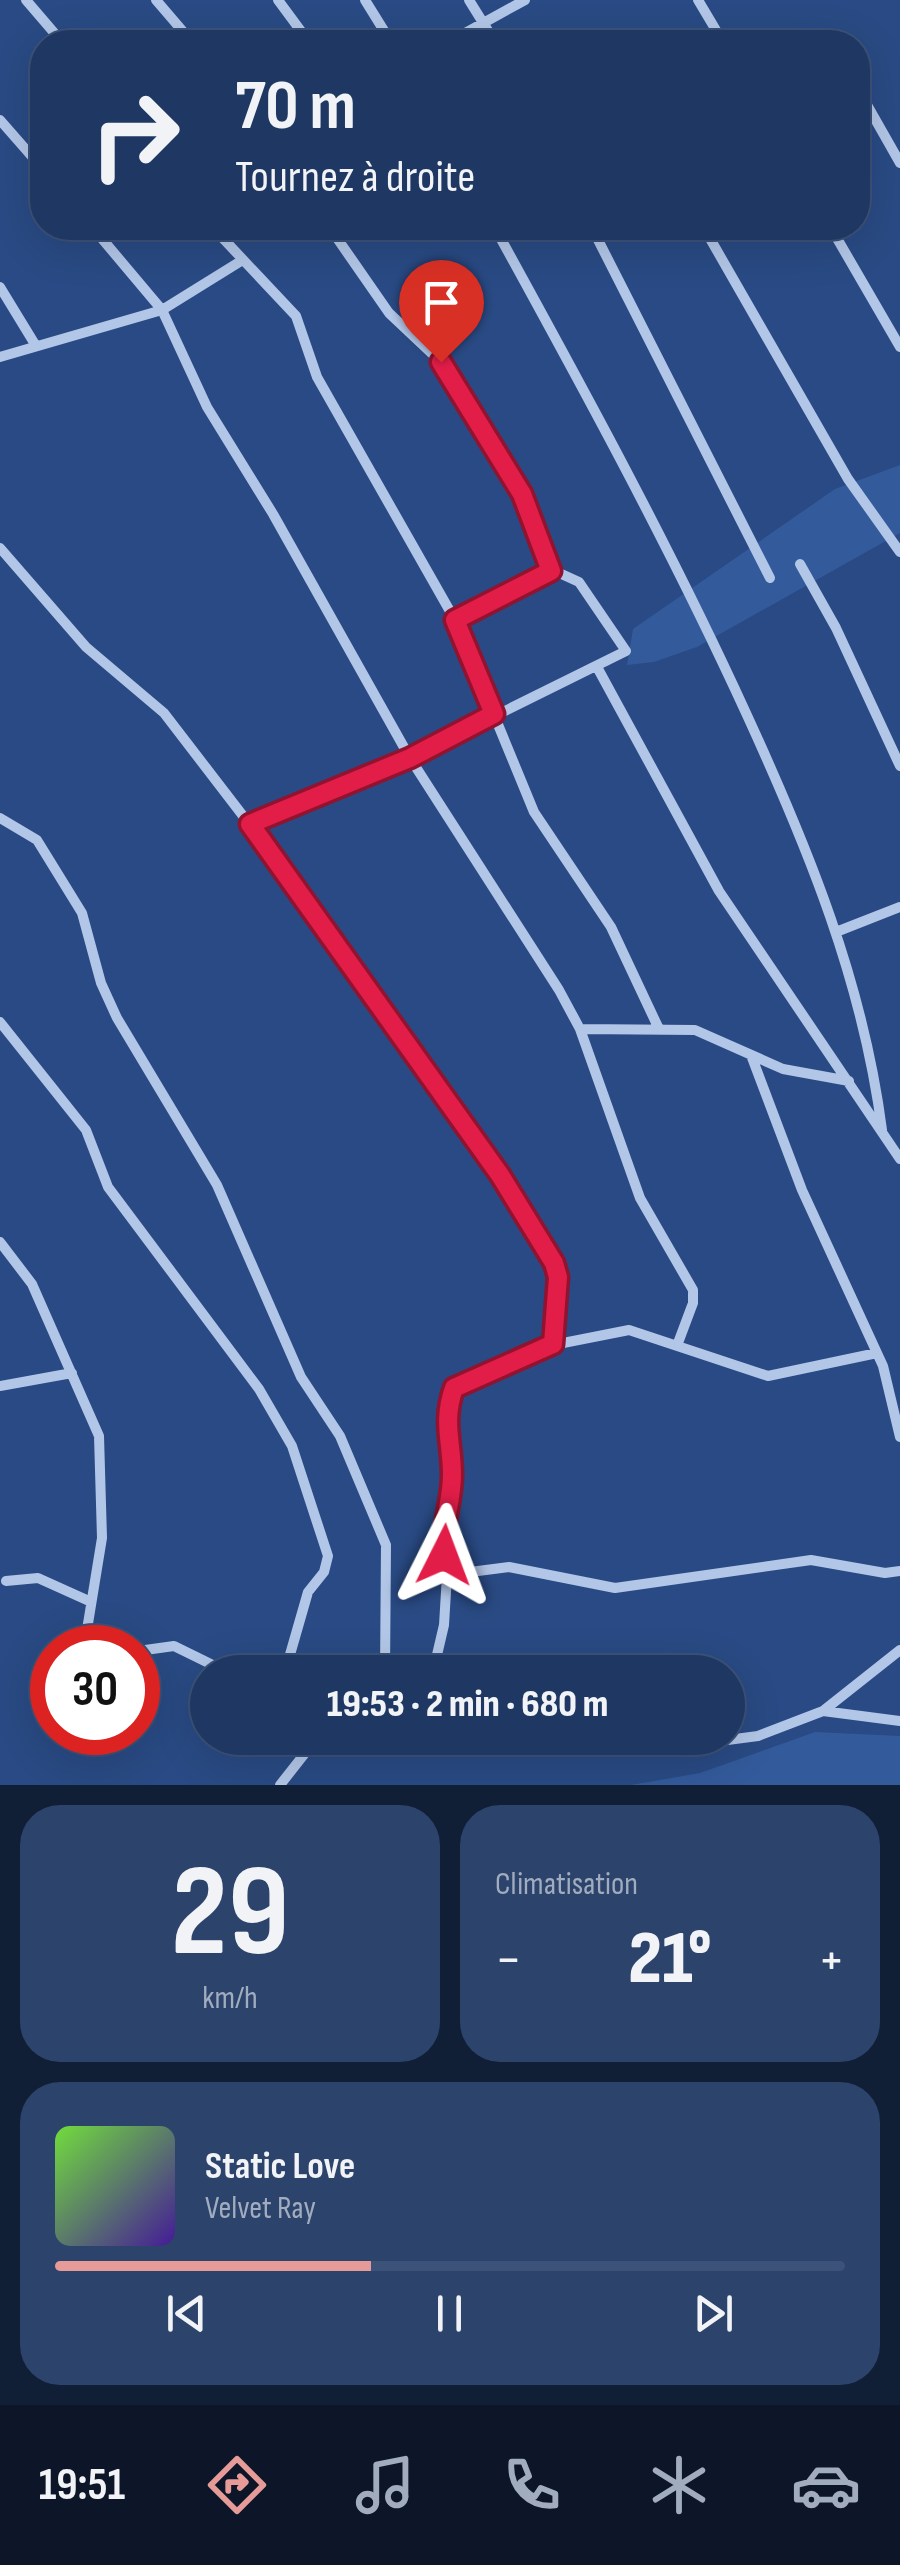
<!DOCTYPE html>
<html lang="fr">
<head>
<meta charset="utf-8">
<style>
	:root { --surface:#1f3863; --page:#2c436c; --text:#f1f3f6; --muted:#a1acbe; --line:#3c5278; --accent:#e69b98 }
	body { margin:0; font-family:"Sofia Sans Condensed",sans-serif; background:var(--page); color:var(--text); height:100vh; display:flex; flex-direction:column; font-size:38px; white-space:nowrap }
	* { box-sizing:border-box; margin:0 }
	p { font-size:32px; color:var(--muted) }
	.icon { flex:none; width:55px; height:55px; fill:none; stroke:currentColor; stroke-width:2; stroke-linecap:round; stroke-linejoin:round }
	.map { position:relative; height:1785px; overflow:hidden }
	.side { display:flex; flex-direction:column; gap:20px; padding:20px; background:#111f36; flex:1 }
	.side>* { flex:none }
	.guide { position:absolute; left:30px; top:30px; width:840px; height:210px; border-radius:40px; box-shadow:0 10px 40px #0002,0 0 0 2px var(--line); background:#1f3863; color:var(--text); overflow:hidden }
	.speed { position:absolute; left:30px; top:1625px; display:flex; gap:20px; font-size:50px; font-weight:700; text-align:center }
	.speed>* { display:grid; place-content:center; width:130px; height:130px; border-radius:50%; background:var(--surface); box-shadow:0 10px 40px #0002,0 0 0 2px var(--line); line-height:1 }
	.speed .limit { border:15px solid #d22; background:#fff; color:#111 }
	.pin { position:absolute; display:grid; place-items:center; width:85px; height:85px; color:#fff; margin:-102px -42px; border-radius:50% 50% 50% 0; rotate:-45deg; box-shadow:0 0 10px #0007 }
	.pin .icon { rotate:45deg }
	.me { position:absolute; width:110px; margin:-55px; rotate:3deg; stroke-linejoin:round; filter:drop-shadow(0 0 8px #0008) }
	.turn { display:flex; align-items:center; gap:35px; height:210px; padding:0 40px; font-size:45px }
	.turn .icon { width:130px; height:130px; stroke-width:2.5 }
	.turn b { display:block; font-size:70px; line-height:85px }
	.big { font-size:75px; font-weight:800; line-height:1.1 }
	.side .tile { flex:1; display:flex; flex-direction:column; justify-content:center; gap:15px; min-width:0; padding:0 35px; border-radius:40px; background:var(--page) }
	.side .dial { align-items:center; gap:0 }
	.dial b { font-size:130px; line-height:1 }
	.song { display:flex; align-items:center; gap:30px }
	.cover { width:120px; height:120px; border-radius:15px; background:linear-gradient(135deg,hsl(100 70% 55%),hsl(260 70% 35%)) }
	.played { height:10px; border-radius:5px; background:linear-gradient(90deg,var(--accent) 40%,var(--line) 40%) }
	.keys { display:flex; justify-content:space-around; direction:ltr }
	.heat { display:flex; justify-content:space-between; align-items:center; font-size:55px; direction:ltr }
	.side .tiles { flex:1; display:grid; gap:20px; grid-template-columns:1fr 1fr }
	.tile:last-child { grid-column:span 2 }
	.trip { position:absolute; left:190px; top:1655px; width:555px; height:100px; border-radius:50px; background:var(--surface); box-shadow:0 10px 40px #0002,0 0 0 2px var(--line); font-weight:800; line-height:100px; text-align:center }
	.tabs { display:flex; height:160px; justify-content:space-around; align-items:center; background:#0c1628; color:var(--muted) }
	.tabs .icon { width:70px; height:70px }
	.tabs .active { color:var(--accent) }
	.tabs b { font-size:45px; color:var(--text) }
	.map>svg:first-child { display:block }
	.green { fill:#335a9b }
	.lines { fill:none; stroke-linecap:round; stroke-linejoin:round }
	.minor { stroke:#b2c6e7; stroke-width:10 }
	.route-casing { stroke:#92132f; stroke-width:25 }
	.route { stroke:#e11d48; stroke-width:18 }
</style>
</head>
<body>
<div class="map">
<svg width="900" height="1785" viewBox="0 0 900 1785">
	<rect width="100%" height="100%" fill="#294a84"/>
	<path class="green" d="M900 465V533L697 647 654 662 627 665 633 629 835 489Z
		M815 1732 900 1736V1785H631L700 1773Z"/>
	<g class="lines">
		<path class="minor" d="M26 0 62 42
			M156 0 192 42
			M278 0 309 42
			M365 0 391 42
			M469 0 495 42
			M698 0 723 42
			M449 42 525 0
			M858 89 900 163
			M0 120 42 168
			M93 228 162 310 207 407 273 514 410 758 559 990 580 1029 640 1198 693 1290V1303L678 1343
			M220 228 217 232 296 316 317 377 455 620 534 812 611 927 659 1029
			M495 228C583 388 670 547 746 713 808 848 863 982 882 1130
			M592 228 770 578
			M704 228 848 479 900 552
			M831 228 900 347
			M0 287 36 346
			M0 357 162 310 241 261
			M0 548 86 647 164 713 290 877 500 1175 557 1271 553 1345
			M800 564 836 628 900 766
			M455 620 551 571
			M597 667 719 891 900 1159
			M0 818 37 840 82 913 101 983 117 1018 217 1185 301 1377 340 1436 386 1545 385 1672
			M250 824 410 758 626 651 579 582 546 567 522 494 441 362 389 313 330 228
			M836 932 900 907
			M0 1022 86 1130 108 1187 259 1389 292 1446 328 1556 324 1572 308 1592 285 1672
			M580 1029 695 1030 783 1069 849 1081
			M751 1055 802 1190 883 1366 900 1437
			M0 1242 32 1284 99 1436 102 1538 84 1648
			M0 1386 72 1373
			M447 1575 509 1567 615 1588 811 1560 885 1573 900 1571
			M6 1581 38 1578 89 1601
			M138 1651 174 1646 227 1672
			M433 1672 444 1625 447 1575 442 1529 452 1470 446 1429 452 1393 460 1382 553 1345 629 1330 768 1376 877 1353
			M823 1711 900 1650
			M475 1738 498 1745 644 1751 758 1736 823 1711 900 1721
			M280 1785 317 1738"/>
	</g>
	<g class="lines">
		<defs>
			<path id="route" d="M441 362 522 494 551 571 455 620 494 714 410 758 250 824 500 1175 554 1263 558 1277 553 1344 454 1388C442 1422 452 1442 452 1475 452 1503 441 1526 444 1555"/>
		</defs>
		<use href="#route" class="route-casing"/>
		<use href="#route" class="route"/>
	</g>
</svg>
<div class="speed"><div class="limit">30</div></div>
<div class="pin" style="left:441px;top:362px;background:#d93025"><svg class="icon" aria-label="arrive" viewBox="0 0 24 24"><path d="M6 21V4h12l-3 4 3 4H6"/></svg></div>
<svg class="me" style="left:444px;top:1555px" viewBox="-20 -20 40 40"><path d="M0-17L14 15 0 8-14 15z" fill="#e11d48" stroke="#fff" stroke-width="4"/></svg>
<div class="trip">19:53 · 2 min · 680 m</div>
<div class="guide">
<div class="turn"><svg class="icon" aria-label="right" viewBox="0 0 24 24"><path d="M7 20v-9h11M14 6l5 5-5 5"/></svg><div><b>70 m</b>Tournez à droite</div></div>
</div>
</div>
<section class="side">
<div class="tiles">
<div class="tile dial"><b>29</b><p>km/h</p></div>
<div class="tile"><p>Climatisation</p>
<div class="heat"><a>−</a><b class="big">21°</b><a>+</a></div>
</div>
<div class="tile">
<div class="song"><i class="cover"></i><div><b>Static Love</b><p>Velvet Ray</p></div></div>
<div class="played"></div>
<div class="keys"><svg class="icon" aria-label="previous" viewBox="0 0 24 24"><path d="M18 5L8 12l10 7zM5 5v14"/></svg><svg class="icon" aria-label="pause" viewBox="0 0 24 24"><path d="M8 5v14M16 5v14"/></svg><svg class="icon" aria-label="next" viewBox="0 0 24 24"><path d="M6 5l10 7-10 7zM19 5v14"/></svg></div>
</div>
</div>
</section>
<nav class="tabs">
<b>19:51</b>
<svg class="icon active" aria-label="directions" viewBox="0 0 24 24"><path d="M12 3l9 9-9 9-9-9zM9 14v-3h6M13 9l2 2-2 2"/></svg>
<svg class="icon" aria-label="music" viewBox="0 0 24 24"><path d="M9 18V5l10-2v13"/><circle cx="6" cy="18" r="3"/><circle cx="16" cy="16" r="3"/></svg>
<svg class="icon" aria-label="phone" viewBox="0 0 24 24"><path d="M5 4h4l2 5-3 2q2 4 5 5l2-3 5 2v4C11 20 4 13 5 4z"/></svg>
<svg class="icon" aria-label="climate" viewBox="0 0 24 24"><path d="M12 3v18M4 7l16 10M4 17L20 7"/></svg>
<svg class="icon" aria-label="car" viewBox="0 0 24 24"><path d="M5 17H2v-5l4-1 3-4h7l3 4 3 1v5h-3M9 17h6M6 11h13"/><circle cx="7" cy="17" r="2"/><circle cx="17" cy="17" r="2"/></svg>
</nav>
</body>
</html>
